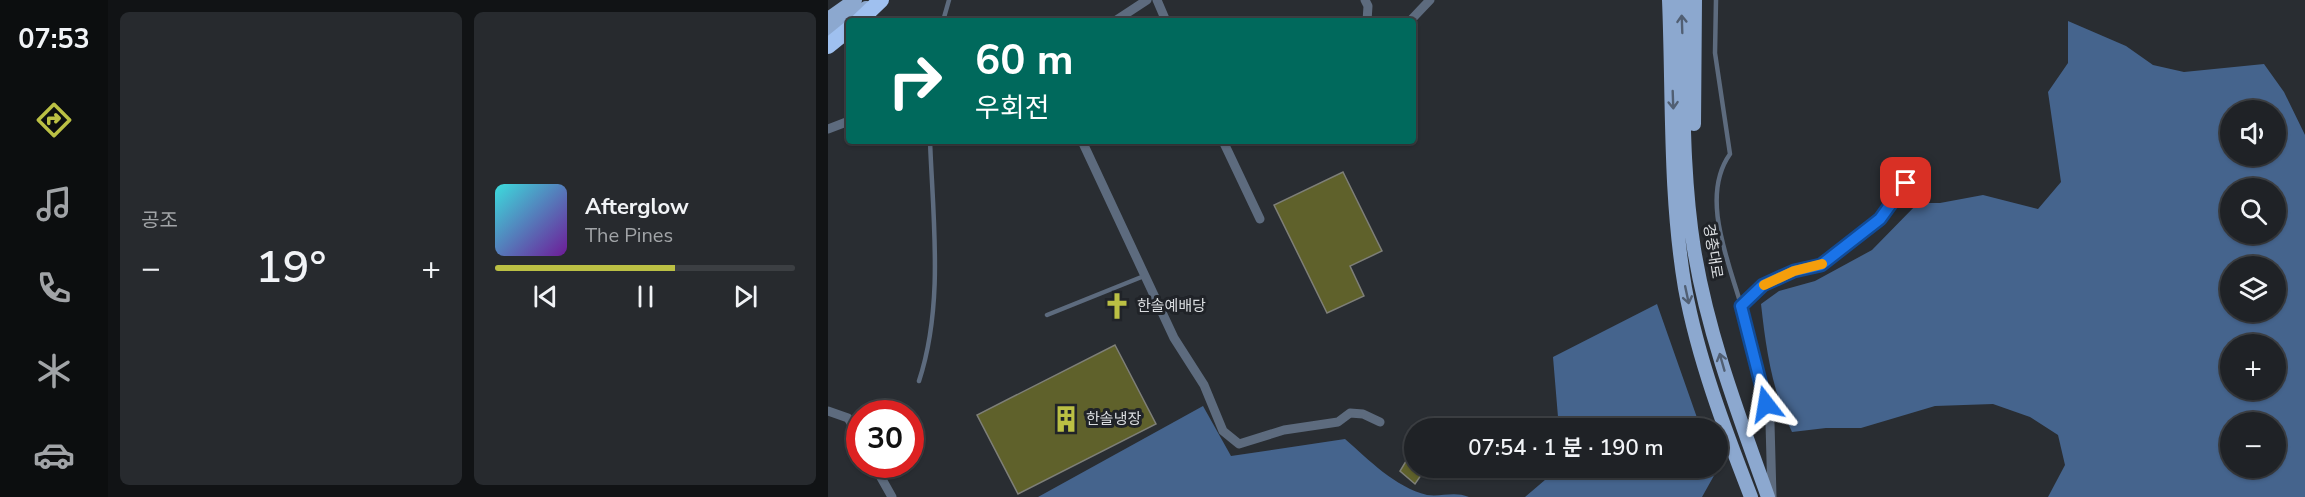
<!DOCTYPE html>
<html lang="ko">
<head>
<meta charset="utf-8">
<style>
	:root { --surface:#1f2226; --page:#272a2e; --text:#f1f3f6; --muted:#a1a4a7; --line:#3c3f43; --accent:#bbc044 }
	body { margin:0; font-family:"Nunito Sans","Noto Sans KR",sans-serif; background:var(--page); color:var(--text); height:100vh; display:flex; flex-direction:column; font-size:22px; white-space:nowrap }
	* { box-sizing:border-box; margin:0 }
	p { font-size:20px; color:var(--muted) }
	.icon { flex:none; width:33px; height:33px; fill:none; stroke:currentColor; stroke-width:2; stroke-linecap:round; stroke-linejoin:round }
	.map { position:relative; flex:1; overflow:hidden }
	.panel { display:flex; flex-direction:column; gap:12px; padding:12px; background:#111315; width:720px }
	.panel>* { flex:none }
	.guide { position:absolute; left:18px; top:18px; width:570px; height:126px; border-radius:6px; box-shadow:0 2px 4px #0004,0 0 0 2px var(--line); background:#00695c; color:#fff; overflow:hidden }
	.controls { position:absolute; left:1392px; top:100px; display:grid; gap:12px }
	.controls a { display:grid; place-items:center; width:66px; height:66px; border-radius:50%; background:var(--surface); box-shadow:0 2px 4px #0004,0 0 0 2px var(--line); font-size:30px }
	.speed { position:absolute; left:18px; top:400px; display:flex; gap:12px; font-size:30px; font-weight:700; text-align:center }
	.speed>* { display:grid; place-content:center; width:78px; height:78px; border-radius:50%; background:var(--surface); box-shadow:0 2px 4px #0004,0 0 0 2px var(--line); line-height:1 }
	.speed .limit { border:9px solid #d22; background:#fff; color:#111 }
	.pin { position:absolute; display:grid; place-items:center; width:51px; height:51px; color:#fff; margin:-26px; border-radius:12px; box-shadow:0 3px 9px #0006 }
	.me { position:absolute; width:66px; margin:-33px; rotate:346deg; stroke-linejoin:round; filter:drop-shadow(0 0 4px #0008) }
	.turn { display:flex; align-items:center; gap:21px; height:126px; padding:0 30px; font-size:27px }
	.turn .icon { width:78px; height:78px; stroke-width:2.5 }
	.turn b { display:block; font-size:42px; line-height:51px }
	.big { font-size:45px; font-weight:600; line-height:1.1 }
	.panel .card { flex:1; display:flex; flex-direction:column; justify-content:center; gap:9px; min-width:0; padding:0 21px; border-radius:9px; background:var(--page) }
	.song { display:flex; align-items:center; gap:18px }
	.cover { width:72px; height:72px; border-radius:9px; background:linear-gradient(135deg,hsl(180 70% 55%),hsl(280 70% 35%)) }
	.played { height:6px; border-radius:3px; background:linear-gradient(90deg,var(--accent) 60%,var(--line) 60%) }
	.keys { display:flex; justify-content:space-around; direction:ltr }
	.heat { display:flex; justify-content:space-between; align-items:center; font-size:33px; direction:ltr }
	.panel .tiles { flex:1; display:grid; gap:12px; grid-template-columns:repeat(2,1fr) }
	.trip { position:absolute; left:576px; top:418px; width:324px; height:60px; border-radius:30px; background:var(--surface); box-shadow:0 2px 4px #0004,0 0 0 2px var(--line); font-weight:600; line-height:60px; text-align:center }
	main { display:flex; flex:1; min-height:0 }
	.menu { display:flex; flex-direction:column; width:108px; justify-content:space-around; align-items:center; background:#0c0e0f; color:var(--muted) }
	.menu .icon { width:42px; height:42px }
	.menu .on { color:var(--accent) }
	.menu b { font-size:27px; color:var(--text) }
	.map>svg:first-child { display:block }
	.forest { fill:#45648d; fill-rule:evenodd }
	.building { fill:#5f612b; stroke:#7e7f78; stroke-width:1.5 }
	.lines { fill:none; stroke-linecap:round; stroke-linejoin:round }
	.lane { stroke:#5d6b7e; stroke-width:4.5 }
	.street { stroke:#5d6b7e; stroke-width:9 }
	.primary { stroke:#8ca8cf; stroke-width:14 }
	.highway { stroke:#9fc0ef; stroke-width:16 }
	.oneway { stroke:#515f73 }
	.route-casing { stroke:#114b97; stroke-width:15 }
	.route { stroke:#1a73e8; stroke-width:10 }
	.slow { stroke:#f59e0b; stroke-width:10 }
	.labels { text-anchor:middle; stroke-width:6; stroke-linejoin:round; paint-order:stroke }
	.street-label { font-size:15px; fill:#dadde0; stroke:#202328 }
	.poi-label { font-size:15px; fill:#dadde0; stroke:#202328; text-anchor:start }
</style>
</head>
<body>
<main>
<nav class="menu">
<b>07:53</b>
<svg class="icon on" aria-label="directions" viewBox="0 0 24 24"><path d="M12 3l9 9-9 9-9-9zM9 14v-3h6M13 9l2 2-2 2"/></svg>
<svg class="icon" aria-label="music" viewBox="0 0 24 24"><path d="M9 18V5l10-2v13"/><circle cx="6" cy="18" r="3"/><circle cx="16" cy="16" r="3"/></svg>
<svg class="icon" aria-label="phone" viewBox="0 0 24 24"><path d="M5 4h4l2 5-3 2q2 4 5 5l2-3 5 2v4C11 20 4 13 5 4z"/></svg>
<svg class="icon" aria-label="climate" viewBox="0 0 24 24"><path d="M12 3v18M4 7l16 10M4 17L20 7"/></svg>
<svg class="icon" aria-label="car" viewBox="0 0 24 24"><path d="M5 17H2v-5l4-1 3-4h7l3 4 3 1v5h-3M9 17h6M6 11h13"/><circle cx="7" cy="17" r="2"/><circle cx="17" cy="17" r="2"/></svg>
</nav>
<section class="panel">
<div class="tiles">
<div class="card"><p>공조</p>
<div class="heat"><a>−</a><b class="big">19°</b><a>+</a></div>
</div>
<div class="card">
<div class="song"><i class="cover"></i><div><b>Afterglow</b><p>The Pines</p></div></div>
<div class="played"></div>
<div class="keys"><svg class="icon" aria-label="previous" viewBox="0 0 24 24"><path d="M18 5L8 12l10 7zM5 5v14"/></svg><svg class="icon" aria-label="pause" viewBox="0 0 24 24"><path d="M8 5v14M16 5v14"/></svg><svg class="icon" aria-label="next" viewBox="0 0 24 24"><path d="M6 5l10 7-10 7zM19 5v14"/></svg></div>
</div>
</div>
</section>
<div class="map">
<svg width="1477" height="497" viewBox="0 0 1477 497">
	<rect width="100%" height="100%" fill="#292d32"/>
	<path class="forest" d="M1240 21 1298 46 1325 65 1356 72 1436 64 1456 92 1477 135V497H1220L1237 465 1230 435 1202 417 1165 404 1107 406 1033 428H998L964 432C944 391 938 349 933 304L951 291 987 281 1044 250 1090 203H1112L1155 195 1210 209 1233 182 1220 92 1240 63ZM1402 111H1448V156H1402ZM1402 189H1448V234H1402ZM1402 267H1448V312H1402ZM1402 345H1448V390H1402ZM1402 423H1448V468H1402Z
		M829 304 873 429H731L725 357Z
		M375 406 403 456 517 439C541 460 567 487 599 495 614 497 626 491 641 497H210Z
		M731 468H887L888 472 874 497H697Z"/>
	<path class="building" d="M515 172 554 251 522 266 536 296 499 313 446 205Z
		M287 345 328 424 190 494 149 415Z
		M586 448V468H598L587 484 572 471Z"/>
	<g class="lines">
		<path class="lane" d="M888 0 887 53 902 154C872 196 900 260 913 305
			M115 21 121 0
			M219 315 316 276
			M91 381C116 305 105 220 102 141"/>
		<path class="street" d="M329 0 338 21
			M537 0 540 6 539 21
			M287 21 319 0
			M582 21 602 0
			M0 129 21 121
			M254 141 346 338 376 385 395 431 411 444 456 430 510 422 522 413 535 414 552 422
			M395 141 432 219
			M0 411 20 418 32 438
			M46 465 64 497
			M944 497 942 423 913 306 935 285 966 271 993 265 1052 219 1078 183"/>
		<path class="primary" d="M841 0C845 95 841 194 857 288 870 359 897 430 923 497
			M853 0C856 82 853 168 866 249 880 335 911 416 940 497
			M0 19 27 0
			M0 34 38 8
			M866 124 867 0"/>
		<path class="highway" d="M31 21 53 0
			M0 46 21 29"/>
	</g>
	<defs><path id="oneway-shaft" d="M-6 0H5M1.5-3L5.5 0L1.5 3" fill="none" stroke-width="1.6" stroke-linecap="round" stroke-linejoin="round" transform="scale(1.5)"/></defs>
	<g class="oneway">
		<use href="#oneway-shaft" transform="translate(854 24) rotate(-92)"/>
		<use href="#oneway-shaft" transform="translate(845 100) rotate(88)"/>
		<use href="#oneway-shaft" transform="translate(859 295) rotate(78)"/>
		<use href="#oneway-shaft" transform="translate(894 362) rotate(-106)"/>
	</g>
	<g class="lines">
		<defs>
			<path id="route" d="M938 404 913 306 935 285 966 271 993 265 1052 219 1078 183"/>
		</defs>
		<use href="#route" class="route-casing"/>
		<use href="#route" class="route"/>
		<path class="slow" d="M936 285 966 271 994 264"/>
	</g>
	<defs>
		<symbol id="church-bare" viewBox="-9 -9 18 18"><path d="M-1.2-6h2.4v3.5h3.3v2.4h-3.3V6h-2.4V-.1h-3.3v-2.4h3.3Z" fill="#bbc044" stroke="#202328" stroke-width="2.5" paint-order="stroke"/></symbol>
		<symbol id="building-bare" viewBox="-9 -9 18 18"><path d="M-4-6H4V6H1V3H-1V6H-4ZM-2.5-4.3h1.7v1.8h-1.7ZM.8-4.3h1.7v1.8H.8ZM-2.5-1h1.7V.8h-1.7ZM.8-1h1.7V.8H.8Z" fill="#bbc044" stroke="#202328" stroke-width="2.5" paint-order="stroke"/></symbol>
	</defs>
	<g fill-rule="evenodd">
		<use href="#church-bare" x="270" y="287" width="38" height="38"/>
		<use href="#building-bare" x="219" y="400" width="38" height="38"/>
	</g>
	<g class="labels">
		<g class="street-label">
			<text transform="translate(885 251) rotate(81)" y="5">경충대로</text>
		</g>
		<g class="poi-label">
			<text x="309" y="311">한솔예배당</text>
			<text x="258" y="424">한솔냉장</text>
		</g>
	</g>
</svg>
<div class="controls">
<a><svg class="icon" aria-label="sound" viewBox="0 0 24 24"><path d="M4 9h4l5-4v14l-5-4H4zM17 9q2 3 0 6"/></svg></a>
<a><svg class="icon" aria-label="search" viewBox="0 0 24 24"><circle cx="10" cy="10" r="6"/><path d="M15 15l6 6"/></svg></a>
<a><svg class="icon" aria-label="layers" viewBox="0 0 24 24"><path d="M12 4l9 5-9 5-9-5zM3 14l9 5 9-5"/></svg></a>
<a>+</a>
<a>−</a>
</div>
<div class="speed"><div class="limit">30</div></div>
<div class="pin" style="left:1078px;top:183px;background:#d93025"><svg class="icon" aria-label="arrive" viewBox="0 0 24 24"><path d="M6 21V4h12l-3 4 3 4H6"/></svg></div>
<svg class="me" style="left:938px;top:404px" viewBox="-20 -20 40 40"><path d="M0-17L14 15 0 8-14 15z" fill="#1a73e8" stroke="#fff" stroke-width="4"/></svg>
<div class="trip">07:54 · 1 분 · 190 m</div>
<div class="guide">
<div class="turn"><svg class="icon" aria-label="right" viewBox="0 0 24 24"><path d="M7 20v-9h11M14 6l5 5-5 5"/></svg><div><b>60 m</b>우회전</div></div>
</div>
</div>
</main>
</body>
</html>
